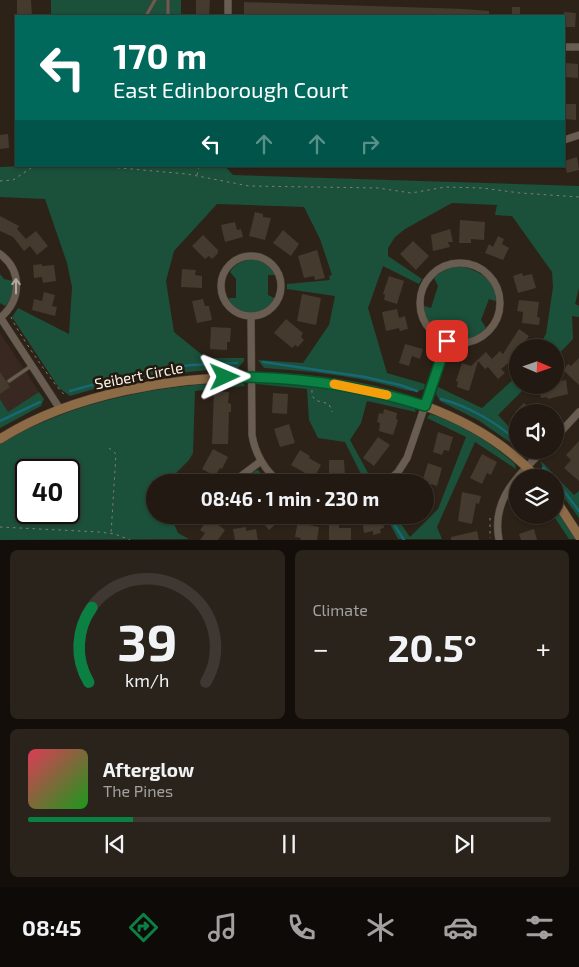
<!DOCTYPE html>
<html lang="en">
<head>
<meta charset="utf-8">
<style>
	:root { --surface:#221a12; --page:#2a231b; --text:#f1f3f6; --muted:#a2a19f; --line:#3f3832; --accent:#0b8043 }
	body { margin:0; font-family:"Exo 2",sans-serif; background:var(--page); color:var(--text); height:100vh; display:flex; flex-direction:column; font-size:19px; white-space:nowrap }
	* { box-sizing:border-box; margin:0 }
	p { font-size:16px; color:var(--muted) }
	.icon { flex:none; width:28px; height:28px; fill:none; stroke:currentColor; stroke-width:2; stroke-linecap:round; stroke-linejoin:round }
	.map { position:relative; height:540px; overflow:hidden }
	.side { display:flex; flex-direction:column; gap:10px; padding:10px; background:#130e0a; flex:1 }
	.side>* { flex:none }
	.top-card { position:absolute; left:15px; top:15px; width:550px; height:152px; border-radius:0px; box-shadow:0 1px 4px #0004,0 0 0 1px var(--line); background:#00695c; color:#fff; overflow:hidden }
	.needle { width:32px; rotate:92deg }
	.fabs { position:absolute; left:509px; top:339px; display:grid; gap:10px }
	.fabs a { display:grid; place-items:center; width:55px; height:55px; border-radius:50%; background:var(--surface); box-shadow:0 1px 4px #0004,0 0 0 1px var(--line); font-size:25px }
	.speed { position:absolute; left:15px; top:459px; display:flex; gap:10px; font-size:25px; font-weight:700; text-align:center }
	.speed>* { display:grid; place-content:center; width:65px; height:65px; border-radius:50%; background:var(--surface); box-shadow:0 1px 4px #0004,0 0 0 1px var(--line); line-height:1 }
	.speed .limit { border:2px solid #111; border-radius:8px; background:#fff; color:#111 }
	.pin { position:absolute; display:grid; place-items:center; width:42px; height:42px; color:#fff; margin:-21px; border-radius:10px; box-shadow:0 2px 8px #0006 }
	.me { position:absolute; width:55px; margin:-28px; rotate:89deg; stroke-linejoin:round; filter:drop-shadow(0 0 4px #0008) }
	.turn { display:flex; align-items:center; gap:18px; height:105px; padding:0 15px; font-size:22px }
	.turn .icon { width:65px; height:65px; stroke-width:2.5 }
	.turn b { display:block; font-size:35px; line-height:42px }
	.lanes { display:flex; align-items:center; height:48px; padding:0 15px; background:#0003; justify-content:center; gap:25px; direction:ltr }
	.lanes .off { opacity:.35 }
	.big { font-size:38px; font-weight:700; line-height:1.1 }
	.side .widget { flex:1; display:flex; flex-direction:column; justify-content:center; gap:8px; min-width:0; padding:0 18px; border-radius:8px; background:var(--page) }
	.side .dial { align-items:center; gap:0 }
	.dial svg { height:130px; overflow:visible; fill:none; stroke:var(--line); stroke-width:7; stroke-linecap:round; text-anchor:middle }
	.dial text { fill:var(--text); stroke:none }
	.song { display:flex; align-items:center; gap:15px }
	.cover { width:60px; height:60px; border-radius:8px; background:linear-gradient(135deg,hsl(350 70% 55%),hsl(120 70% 35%)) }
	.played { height:5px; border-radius:2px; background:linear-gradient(90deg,var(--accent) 20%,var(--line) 20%) }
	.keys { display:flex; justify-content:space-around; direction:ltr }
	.heat { display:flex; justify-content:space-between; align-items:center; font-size:28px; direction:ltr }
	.side .tiles { flex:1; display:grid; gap:10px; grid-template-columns:1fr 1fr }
	.widget:last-child { grid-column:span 2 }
	.trip { position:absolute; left:146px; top:474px; width:288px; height:50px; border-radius:25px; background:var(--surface); box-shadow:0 1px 4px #0004,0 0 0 1px var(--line); font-weight:700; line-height:50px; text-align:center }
	.tab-bar { display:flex; height:80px; justify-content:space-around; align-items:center; background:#0e0a07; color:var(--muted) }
	.tab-bar .icon { width:35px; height:35px }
	.tab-bar .selected { color:var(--accent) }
	.tab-bar b { font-size:22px; color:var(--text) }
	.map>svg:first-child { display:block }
	.industrial { fill:#392722 }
	.green { fill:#1b503a; fill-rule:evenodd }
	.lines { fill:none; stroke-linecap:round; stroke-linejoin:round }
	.stream { stroke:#186874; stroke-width:2.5 }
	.building { fill:#453a2e }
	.lane-casing { stroke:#473e36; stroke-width:4.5 }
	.street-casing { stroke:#473e36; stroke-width:8 }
	.secondary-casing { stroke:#473e36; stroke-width:10 }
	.path { stroke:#867c74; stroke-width:1; stroke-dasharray:2.5 4; stroke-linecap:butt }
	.lane { stroke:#695d51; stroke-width:3 }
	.street { stroke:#695d51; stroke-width:7 }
	.secondary { stroke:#8c6b46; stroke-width:9 }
	.oneway { stroke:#b0a79e }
	.route-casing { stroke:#07532c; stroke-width:12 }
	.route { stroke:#0b8043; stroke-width:9 }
	.slow { stroke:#f59e0b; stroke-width:9 }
	.labels { text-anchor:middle; stroke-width:5; stroke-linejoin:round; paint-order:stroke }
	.street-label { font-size:15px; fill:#f8f1ea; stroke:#23190e }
</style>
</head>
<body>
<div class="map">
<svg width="579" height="540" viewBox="0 0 579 540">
	<rect width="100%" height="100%" fill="#2d2218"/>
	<path class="industrial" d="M0 333 39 392 8 413 0 399Z"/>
	<path class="green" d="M51 0H181V16H51Z
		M24 166H225L233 175 579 186V288L575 304 579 306V317L572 316 573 339 555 358V348L538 347 546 334 553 287 552 272 512 216 495 215 497 205 452 203 405 229 395 237 388 248V256L422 279 419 284 383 266 368 308 387 373 425 384 424 389C413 394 403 389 391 386 349 375 307 371 264 368L258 360 303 363 329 325 335 296 287 289V284L330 280 329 276 332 275 320 239 304 207 217 204 174 251 166 281 174 332 206 358H244V361L238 368C180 371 125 379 70 396L59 388 12 317 18 308 69 334 72 287 67 263 45 199 0 197V167Z
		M254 259C264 261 273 265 276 275H268V295L276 299C265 317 241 318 229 301V298H236V279L230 272C235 263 244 260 254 259Z
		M456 266C476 268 497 279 496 301L489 299 481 320 486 328C482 331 478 335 473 337 452 346 423 330 424 306L431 308 438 286 434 278 435 276 447 269Z
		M0 274 4 279 13 281C14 290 12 301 5 306L0 303Z
		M517 376 518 385H528L498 415 517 435V447L478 420 440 401 436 394 438 387 482 408Z
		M243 382 245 386 195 391 193 453 189 460 167 482H155V515H170L178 533 189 539 0 540V444C74 400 158 385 243 382ZM26 470H69V512H26Z
		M258 382C312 384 363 393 414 408L416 412 367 401 361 423 350 440 373 482H365L345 442 318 438 309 420 307 389 256 384Z
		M39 392 44 399 41 406 0 428V399L8 412Z
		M430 414C456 420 496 446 515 464L516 469 475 442 437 527 442 539H398L385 515H395L410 537 438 509 466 437 427 418Z
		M541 461 574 495 579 491V518L555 485V478L549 477 543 470Z
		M258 470 265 478V482H246L244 478 249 473Z
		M555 507 574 536 576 539H569L553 515H555Z"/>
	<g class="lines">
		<path class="stream" d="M263 362 365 377 400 385 417 391
			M70 391 136 373 191 365 237 363
			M441 399C468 406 498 423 518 442
			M0 421 40 402
			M525 450V451
			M543 468 553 478
			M555 479 579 511
			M388 515 404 540"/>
	</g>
	<path class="building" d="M17 0H31L32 16H17Z
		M196 0H210L209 16H196Z
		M244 2 464 9 489 11V16H244Z
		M512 7H520V16H512Z
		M564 12 576 13 575 27H564Z
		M565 63 578 64V78L564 77Z
		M564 104H576V120L564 119Z
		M8 134 9 148 0 149V135Z
		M577 157 579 170 567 173 564 161Z
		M255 212 263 214V217L271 218 265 240 249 236Z
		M0 216 19 226 17 229 26 239 36 231 48 246 37 255 30 246 24 251 13 237 0 231Z
		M460 220 485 222 484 240 471 239V243H459Z
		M235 222 237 230 241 229 243 237 225 242 221 225Z
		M450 229 453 242H448L450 247 433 251 431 235Z
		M283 230 299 244 291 256 273 243Z
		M203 235 218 250V253L212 259 209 256 205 259 192 246Z
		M498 236 504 239 502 244 509 248 503 260 485 253 489 244 493 247Z
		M413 241 429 256 416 270 400 254Z
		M317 250 325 278 315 280 314 276 304 278 298 256Z
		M42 264V266L54 265 56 281 43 283 42 277 34 278 33 265Z
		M182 269 196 270 195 275 202 276V288L181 287Z
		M522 273 523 276 532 274 536 288 518 293 513 276Z
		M389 276 404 281 397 304 384 300 385 295 383 294Z
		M44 292 55 295 52 306 57 307 55 316 32 310 34 299 42 301Z
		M302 294 321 298 316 325 297 321Z
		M203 299 205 306H209L212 320 197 323 192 301Z
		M519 300 539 302 537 317 540 318 539 325 522 323 523 312 517 311Z
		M397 309 399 318 405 316 408 329 400 331 399 328 386 331 382 312Z
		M286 319 303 333 301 337 304 340 298 347 295 345 292 348 274 333Z
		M211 327 231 328 230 342H227V350L210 349Z
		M519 329 529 336 525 342 527 343 524 348H518V355L501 369 505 373 498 379 488 367 485 369 478 361 469 391 457 387 458 382 456 381 462 363 471 366 486 352 492 359 500 351 503 354Z
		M405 344 423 349 420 359 412 356 409 366 399 363Z
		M579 358V385L563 370 568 364 571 366Z
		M0 372 10 387 0 394Z
		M566 380 568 394 548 399 547 397 541 398 540 394H536L535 386 555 385V382Z
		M214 391 229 392 228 403 231 404V412H229L228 444H212Z
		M273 393 288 394 287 414 272 413Z
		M524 403 534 412H515Z
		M384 409 397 413 396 419 398 420 393 435 379 431 380 423 377 422 379 413 383 414Z
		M289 424 295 443 280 447 274 429Z
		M438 432 453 437 449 451 444 450 442 455 433 452Z
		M378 437 390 445 374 466 363 458Z
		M579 441V481L564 468 571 460 566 455Z
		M213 449 228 457 222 469 220 468 215 476 202 469Z
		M300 450 310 456 309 458 321 465 314 478 291 465Z
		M482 454 497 462 491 475 487 473 482 484 470 478Z
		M329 460H344L345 475H341V480L329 481Z
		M428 463 442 468 437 486 431 484 430 487 425 485V482H422Z
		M462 492 481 496 479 504 476 503 472 524 458 521Z
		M262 515H286L269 530 259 518Z
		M299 515 311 517 309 525 319 527 317 540H300L301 538 295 537Z
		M382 515 384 528 380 529 381 533 373 535V531L364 533 362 519Z
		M514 515H538L534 523Z
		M209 518 225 530 218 540H200L205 533 200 530Z
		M329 524H339V528H351V540H329Z
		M246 527V531L256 529 258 540H235L233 529Z
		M534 529 537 540H521L519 534Z
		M477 531 479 540H451V537Z"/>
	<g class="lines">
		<defs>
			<path id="lane" d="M146 16 155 0
				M168 16V0
				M9 381 31 366"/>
			<path id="street" d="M228 16V0
				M564 47H579
				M564 140 579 135
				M0 254C23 271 21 301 0 318
				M221 286a30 30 0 1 1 60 0a30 30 0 1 1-60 0Z
				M420 303a40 40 0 1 1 80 0a40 40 0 1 1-80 0Z
				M251 316 252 435C255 453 265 470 279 482
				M0 317 60 409
				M555 438 579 412
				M233 482 261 461
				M387 482 398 472 407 458 447 341
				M499 540C491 498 518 477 543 450"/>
			<path id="secondary" d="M0 439C137 352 423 350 537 478
				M555 499 579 536"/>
		</defs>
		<use href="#lane" class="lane-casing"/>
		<use href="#street" class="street-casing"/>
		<use href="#secondary" class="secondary-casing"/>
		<path class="path" d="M98 166 187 174 249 186 378 188 411 193 446 187 482 188 520 193 579 197
			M197 175 199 166
			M0 181 13 180 34 166
			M11 317C15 328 56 389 66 396
			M312 390C311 402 320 401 329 404L332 412
			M109 448 116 454 111 534
			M230 515H240
			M490 518V538
			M0 527 99 532 115 534 130 540"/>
		<use href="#lane" class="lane"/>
		<use href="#street" class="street"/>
		<use href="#secondary" class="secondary"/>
	</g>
	<defs><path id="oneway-shaft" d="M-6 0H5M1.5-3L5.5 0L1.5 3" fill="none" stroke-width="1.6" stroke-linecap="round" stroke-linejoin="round" transform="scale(1.25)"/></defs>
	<use class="oneway" href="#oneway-shaft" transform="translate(16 286) rotate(-90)"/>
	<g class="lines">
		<defs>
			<path id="route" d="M225 377C293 376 360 385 425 406L447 341"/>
		</defs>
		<use href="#route" class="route-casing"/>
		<use href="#route" class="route"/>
		<path class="slow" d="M334 384 387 395"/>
	</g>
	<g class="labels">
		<g class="street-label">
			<text transform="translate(139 376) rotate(-11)" y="5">Seibert Circle</text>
		</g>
	</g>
</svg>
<div class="fabs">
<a><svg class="needle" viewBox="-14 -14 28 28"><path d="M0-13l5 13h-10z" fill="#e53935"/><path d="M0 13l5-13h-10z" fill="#a2a19f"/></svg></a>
<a><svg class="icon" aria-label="sound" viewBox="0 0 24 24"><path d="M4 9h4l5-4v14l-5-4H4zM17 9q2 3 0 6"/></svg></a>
<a><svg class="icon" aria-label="layers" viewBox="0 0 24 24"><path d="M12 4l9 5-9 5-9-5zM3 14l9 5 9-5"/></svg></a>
</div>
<div class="speed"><div class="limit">40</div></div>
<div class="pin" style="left:447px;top:341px;background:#d93025"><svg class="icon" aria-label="arrive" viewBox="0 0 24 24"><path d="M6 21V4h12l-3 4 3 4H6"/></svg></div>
<svg class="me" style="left:225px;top:377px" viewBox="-20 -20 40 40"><path d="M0-17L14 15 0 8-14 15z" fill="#0b8043" stroke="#fff" stroke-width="4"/></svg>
<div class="trip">08:46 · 1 min · 230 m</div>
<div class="top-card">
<div class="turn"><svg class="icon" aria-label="left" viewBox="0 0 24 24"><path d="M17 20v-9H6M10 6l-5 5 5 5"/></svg><div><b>170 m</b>East Edinborough Court</div></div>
<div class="lanes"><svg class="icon" aria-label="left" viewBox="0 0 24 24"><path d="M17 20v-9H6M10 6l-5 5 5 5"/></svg><svg class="icon off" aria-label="ahead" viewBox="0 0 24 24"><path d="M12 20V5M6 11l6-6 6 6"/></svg><svg class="icon off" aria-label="ahead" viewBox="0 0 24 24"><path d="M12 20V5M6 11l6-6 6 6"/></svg><svg class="icon off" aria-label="right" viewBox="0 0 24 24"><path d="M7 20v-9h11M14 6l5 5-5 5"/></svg></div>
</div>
</div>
<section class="side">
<div class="tiles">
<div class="widget dial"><svg viewBox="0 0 100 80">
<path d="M14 69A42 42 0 1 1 86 69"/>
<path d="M14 69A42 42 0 0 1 16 23" stroke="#0b8043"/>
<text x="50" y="56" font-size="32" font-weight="700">39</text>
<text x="50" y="72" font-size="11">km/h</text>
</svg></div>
<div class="widget"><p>Climate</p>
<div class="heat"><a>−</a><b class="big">20.5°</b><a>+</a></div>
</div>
<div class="widget">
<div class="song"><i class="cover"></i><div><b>Afterglow</b><p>The Pines</p></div></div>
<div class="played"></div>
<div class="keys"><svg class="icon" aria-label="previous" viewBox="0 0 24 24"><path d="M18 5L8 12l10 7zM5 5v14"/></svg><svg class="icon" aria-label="pause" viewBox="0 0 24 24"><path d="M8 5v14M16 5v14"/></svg><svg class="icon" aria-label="next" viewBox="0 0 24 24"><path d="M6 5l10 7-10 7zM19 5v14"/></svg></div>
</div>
</div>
</section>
<nav class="tab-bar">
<b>08:45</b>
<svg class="icon selected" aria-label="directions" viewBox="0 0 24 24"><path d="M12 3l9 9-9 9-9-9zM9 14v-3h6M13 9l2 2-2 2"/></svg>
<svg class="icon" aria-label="music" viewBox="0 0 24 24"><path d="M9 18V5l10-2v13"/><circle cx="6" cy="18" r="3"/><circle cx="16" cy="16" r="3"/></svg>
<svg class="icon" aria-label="phone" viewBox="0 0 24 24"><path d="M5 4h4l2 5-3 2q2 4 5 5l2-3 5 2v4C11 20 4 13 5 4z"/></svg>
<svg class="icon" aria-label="climate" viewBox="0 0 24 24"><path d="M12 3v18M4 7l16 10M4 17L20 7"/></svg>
<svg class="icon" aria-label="car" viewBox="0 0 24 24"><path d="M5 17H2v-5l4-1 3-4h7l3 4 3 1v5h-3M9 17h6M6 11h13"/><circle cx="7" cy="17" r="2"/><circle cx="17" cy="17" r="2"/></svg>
<svg class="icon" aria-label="filters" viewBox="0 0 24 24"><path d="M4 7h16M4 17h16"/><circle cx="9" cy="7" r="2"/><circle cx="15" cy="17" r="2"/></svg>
</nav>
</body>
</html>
